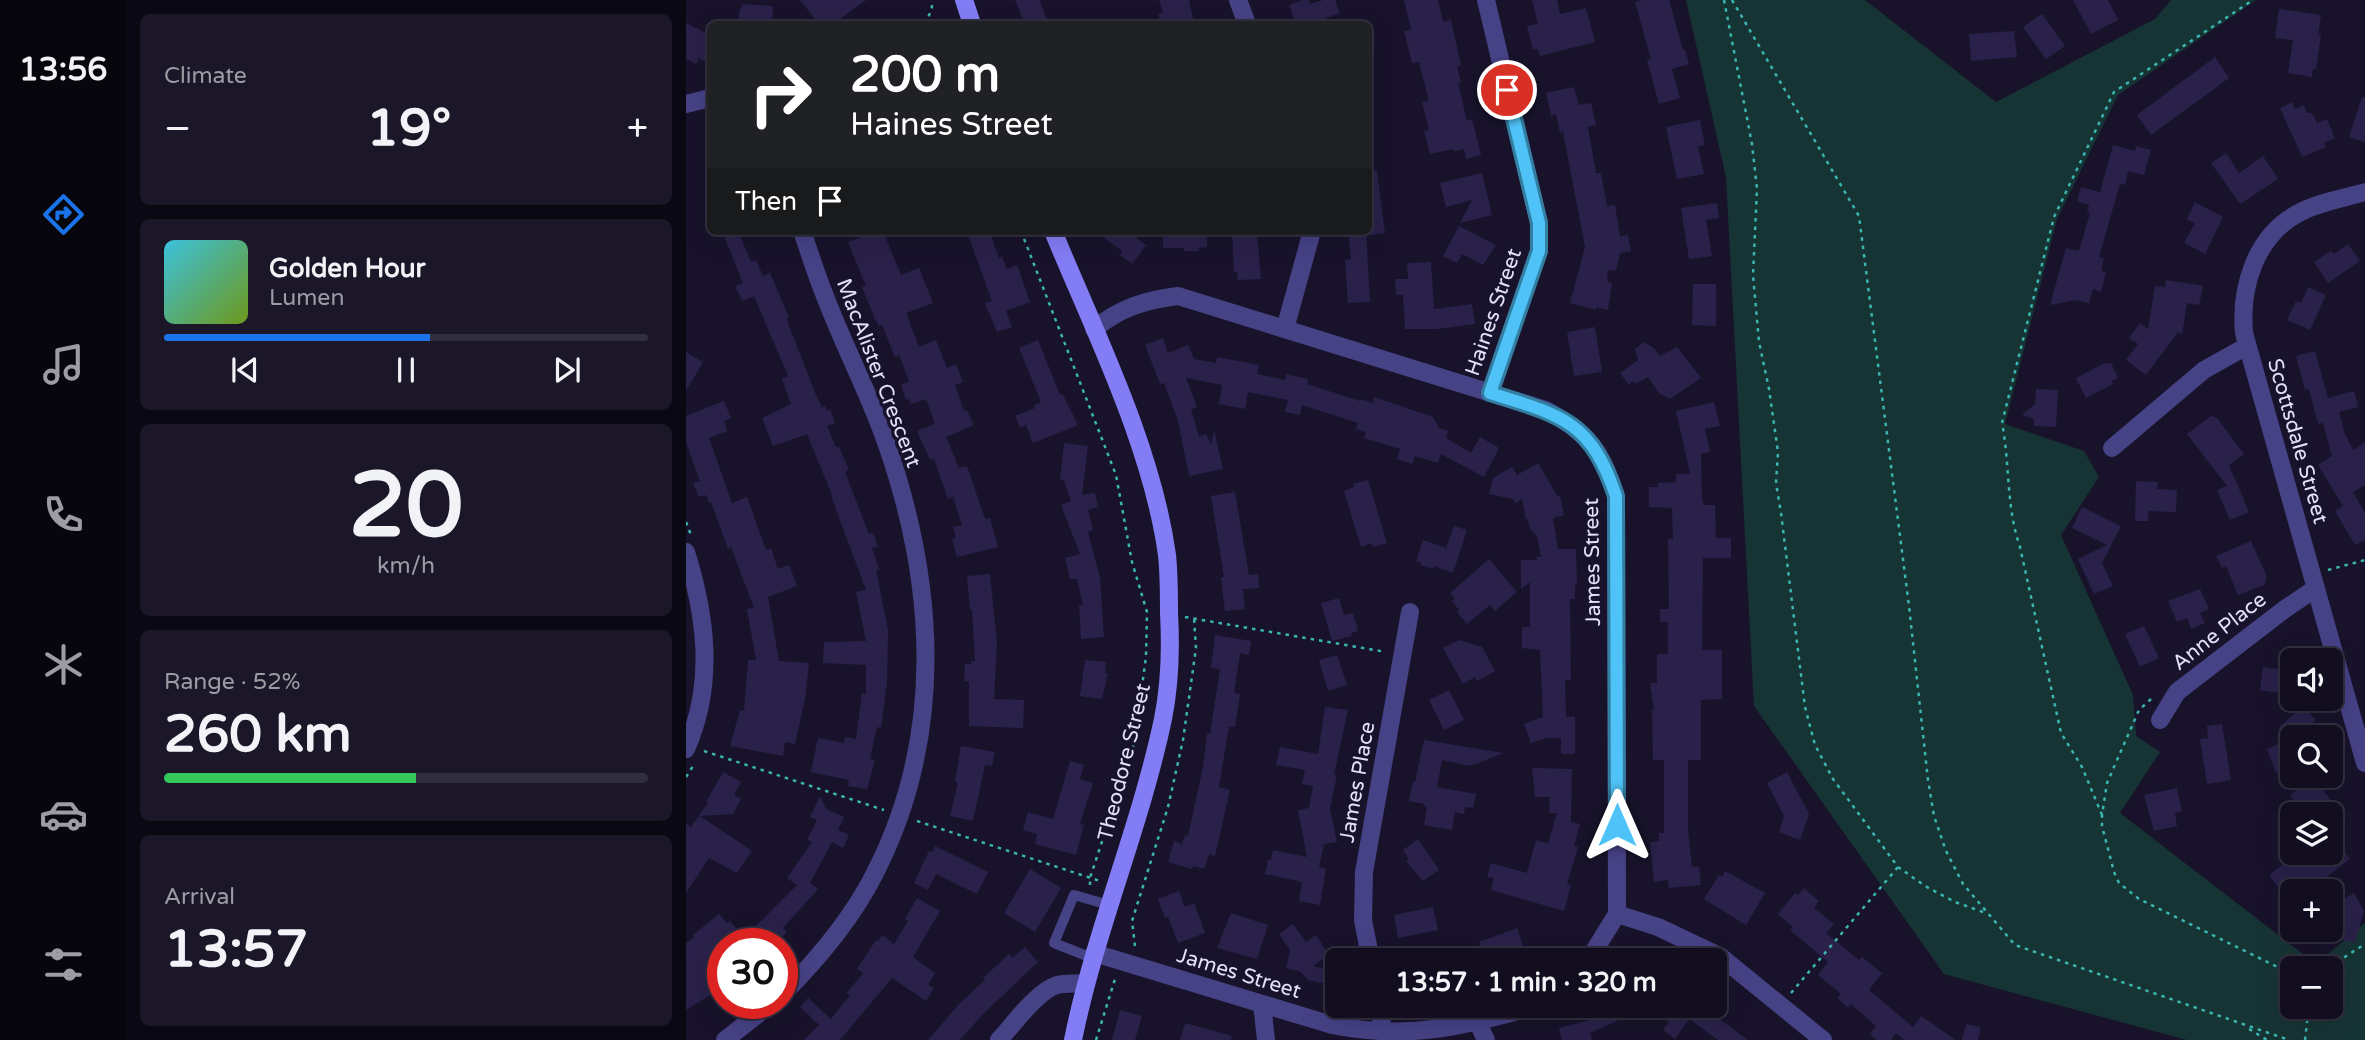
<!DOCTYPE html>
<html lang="en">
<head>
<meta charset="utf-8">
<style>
	:root { --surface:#120e20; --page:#1b1729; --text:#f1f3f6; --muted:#9c9ca5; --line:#312e3e; --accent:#1a73e8 }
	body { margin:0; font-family:"Varela Round",sans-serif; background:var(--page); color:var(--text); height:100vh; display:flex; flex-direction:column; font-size:26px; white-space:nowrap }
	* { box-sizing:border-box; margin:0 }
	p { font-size:23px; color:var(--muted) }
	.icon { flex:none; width:38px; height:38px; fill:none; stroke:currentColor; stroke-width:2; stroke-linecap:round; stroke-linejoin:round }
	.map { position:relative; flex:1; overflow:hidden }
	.sheet { display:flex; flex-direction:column; gap:14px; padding:14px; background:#0a0812; width:560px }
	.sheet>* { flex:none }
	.guide { position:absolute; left:21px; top:21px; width:665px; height:214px; border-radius:10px; box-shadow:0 7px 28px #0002,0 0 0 2px var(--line); background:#202124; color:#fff; overflow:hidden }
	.tools { position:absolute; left:1594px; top:648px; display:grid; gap:14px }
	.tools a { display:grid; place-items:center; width:63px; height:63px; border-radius:10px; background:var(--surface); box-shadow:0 7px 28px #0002,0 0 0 2px var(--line); font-size:35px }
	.speed { position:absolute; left:21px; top:928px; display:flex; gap:14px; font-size:35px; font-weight:700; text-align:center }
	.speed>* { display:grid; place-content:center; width:91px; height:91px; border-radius:50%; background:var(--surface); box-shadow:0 7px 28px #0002,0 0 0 2px var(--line); line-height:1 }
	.speed .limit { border:10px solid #d22; background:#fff; color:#111 }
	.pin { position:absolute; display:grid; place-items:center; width:60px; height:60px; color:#fff; margin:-30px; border:4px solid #fff; border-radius:50%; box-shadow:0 2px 7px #0007 }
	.me { position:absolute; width:77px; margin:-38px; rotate:0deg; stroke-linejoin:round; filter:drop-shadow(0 0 5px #0008) }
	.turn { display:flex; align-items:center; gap:24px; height:147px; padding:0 28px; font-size:32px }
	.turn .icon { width:91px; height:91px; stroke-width:2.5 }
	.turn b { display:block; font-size:49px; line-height:60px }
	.then { display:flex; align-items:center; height:66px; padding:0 28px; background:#0003; gap:14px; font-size:26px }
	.big { font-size:52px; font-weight:700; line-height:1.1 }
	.sheet .widget { flex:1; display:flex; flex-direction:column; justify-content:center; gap:10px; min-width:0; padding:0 24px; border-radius:10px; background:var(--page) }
	.sheet .dial { align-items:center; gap:0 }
	.dial b { font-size:91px; line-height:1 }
	.song { display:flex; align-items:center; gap:21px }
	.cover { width:84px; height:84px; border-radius:10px; background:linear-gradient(135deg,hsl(190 70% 55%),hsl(80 70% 35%)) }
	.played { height:7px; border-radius:4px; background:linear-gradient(90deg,var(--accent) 55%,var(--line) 55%) }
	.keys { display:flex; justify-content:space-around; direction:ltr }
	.heat { display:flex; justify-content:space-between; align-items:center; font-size:38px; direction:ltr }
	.charge { height:10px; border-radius:5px; background:linear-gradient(90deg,#34c759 52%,var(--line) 0) }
	.trip { position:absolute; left:639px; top:948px; width:402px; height:70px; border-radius:10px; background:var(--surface); box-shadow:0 7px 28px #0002,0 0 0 2px var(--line); font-weight:700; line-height:70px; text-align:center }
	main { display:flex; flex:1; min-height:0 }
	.tab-bar { display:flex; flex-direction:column; width:126px; justify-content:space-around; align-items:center; background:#07060d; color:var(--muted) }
	.tab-bar .icon { width:49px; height:49px }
	.tab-bar .active { color:var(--accent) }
	.tab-bar b { font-size:32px; color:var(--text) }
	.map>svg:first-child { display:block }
	.green { fill:#173434; fill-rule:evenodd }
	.building { fill:#2a214a }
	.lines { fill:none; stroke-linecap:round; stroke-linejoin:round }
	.path { stroke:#3bb5b0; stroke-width:2.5; stroke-dasharray:3.5 5; stroke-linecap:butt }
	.service { stroke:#464286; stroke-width:10 }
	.minor { stroke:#464286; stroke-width:18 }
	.secondary { stroke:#837df5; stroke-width:18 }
	.route-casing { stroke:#337fa1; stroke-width:18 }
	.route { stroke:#4fc3f7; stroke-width:12 }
	.labels { text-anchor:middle; stroke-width:7; stroke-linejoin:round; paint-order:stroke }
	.street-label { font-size:21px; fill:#e3dffd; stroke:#18132b }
</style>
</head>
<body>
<main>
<nav class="tab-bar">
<b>13:56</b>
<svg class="icon active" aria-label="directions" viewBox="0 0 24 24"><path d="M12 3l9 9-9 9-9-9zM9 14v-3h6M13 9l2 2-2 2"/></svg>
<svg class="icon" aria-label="music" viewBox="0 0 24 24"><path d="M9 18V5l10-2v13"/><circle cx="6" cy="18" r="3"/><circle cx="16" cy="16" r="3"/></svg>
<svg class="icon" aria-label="phone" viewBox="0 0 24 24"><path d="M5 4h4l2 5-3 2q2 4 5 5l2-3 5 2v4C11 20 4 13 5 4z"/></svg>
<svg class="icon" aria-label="climate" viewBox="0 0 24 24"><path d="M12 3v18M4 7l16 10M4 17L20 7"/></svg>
<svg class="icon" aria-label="car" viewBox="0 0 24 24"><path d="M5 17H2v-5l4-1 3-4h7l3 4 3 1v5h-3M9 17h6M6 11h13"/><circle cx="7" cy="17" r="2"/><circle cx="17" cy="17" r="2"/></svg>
<svg class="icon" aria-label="filters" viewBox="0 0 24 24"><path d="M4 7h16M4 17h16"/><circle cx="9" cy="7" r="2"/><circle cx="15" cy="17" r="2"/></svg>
</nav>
<section class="sheet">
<div class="widget"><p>Climate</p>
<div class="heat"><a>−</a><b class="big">19°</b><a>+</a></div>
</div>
<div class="widget">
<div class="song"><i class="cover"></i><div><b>Golden Hour</b><p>Lumen</p></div></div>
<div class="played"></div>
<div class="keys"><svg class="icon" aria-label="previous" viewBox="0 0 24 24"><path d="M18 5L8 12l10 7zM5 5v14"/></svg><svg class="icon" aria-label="pause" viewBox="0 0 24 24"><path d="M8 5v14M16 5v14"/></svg><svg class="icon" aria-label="next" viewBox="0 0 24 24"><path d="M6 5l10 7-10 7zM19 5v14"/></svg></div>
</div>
<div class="widget dial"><b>20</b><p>km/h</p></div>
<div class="widget"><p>Range · 52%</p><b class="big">260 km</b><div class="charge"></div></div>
<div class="widget"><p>Arrival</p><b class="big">13:57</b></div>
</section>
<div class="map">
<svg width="1679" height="1040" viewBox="0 0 1679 1040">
	<rect width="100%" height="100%" fill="#18132b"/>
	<path class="green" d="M1000 0H1179L1310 102 1469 19 1485 0H1570L1432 95 1371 219 1319 424 1398 451 1413 477 1375 535 1447 695 1450 736 1474 752 1434 813 1630 964 1679 923V1040H1501L1258 974 1068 706 1040 177ZM1606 968H1645V1006H1606Z"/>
	<path class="building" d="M114 0H180L147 24H133Z
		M329 0H353L363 24H339Z
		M473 0H503L508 24H475L472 14 477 12Z
		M617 0H623L624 4 637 0H649L654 13 640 18 642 24H610L603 5Z
		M718 0H752L757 22 765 20 775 65 771 67 775 83H772L781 121 786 119 795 155 780 159 778 149 768 151 767 149 744 154 738 131 743 130 736 102 743 101 733 62 726 63 718 31 725 30Z
		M846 0H871L874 14 900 8 909 42 854 56 852 49 847 50 841 26 852 24Z
		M957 0H983L997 50H999L1003 64 986 69 994 98 973 104 961 60 965 59 949 2Z
		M1387 0H1422L1432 20 1405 34Z
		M57 4 87 6 86 24H52L53 12Z
		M1593 9 1635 15 1632 35H1635L1630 69H1627L1626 77 1602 73 1607 40 1589 38Z
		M1356 14 1379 46 1360 59 1337 27Z
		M0 23 24 35V64L13 58 10 64 0 59Z
		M1328 31 1331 57 1285 61 1283 34Z
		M1529 57 1543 78 1465 135 1451 115Z
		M888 87 893 105 905 103 910 125 902 127 910 173H915L921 206 929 205 934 236 942 235 945 251 934 253 930 270 921 271 922 283H926L922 310 910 307V310L884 303 899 247 877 132 874 133 870 114 865 116 860 93Z
		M1676 97H1679V142L1663 137Z
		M1606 102 1609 109 1618 105 1621 113H1626L1631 123 1641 119 1649 138 1638 143 1640 147 1616 157 1594 108Z
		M1014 120 1019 145 1012 147 1018 174 991 179 980 127Z
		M1427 145 1449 151 1450 146 1465 150 1458 175 1442 171 1439 185 1434 184 1413 257 1418 258 1415 271 1420 272 1415 292 1407 289 1403 303 1390 300 1364 305 1380 248 1393 251 1404 213 1401 212 1403 205 1391 201 1395 187 1414 192Z
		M1540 153 1553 173 1577 156 1592 179 1554 204 1525 163Z
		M682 171H691L699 233 682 235Z
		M796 173 806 215 774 223 786 200 760 207 754 183Z
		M1509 202 1537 217 1519 254 1498 243 1509 223 1501 219Z
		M1031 203 1033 218 1020 220 1026 256 1003 259 995 208Z
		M773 226 810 245 797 265 776 254 771 263 757 256Z
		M36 231H52L65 262 70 260 77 276 84 273 103 317 100 318 130 395 136 407 139 406 141 411 144 409 149 423 141 426 150 447H153L163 470 159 472 183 534 187 533 192 547 186 548 193 569 190 570 202 630 201 682 195 728 191 727 184 759 189 760 181 789 162 786 163 780 125 772 132 738 158 743 159 737 170 739 176 693 180 694V665L137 663 138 642 180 641 170 592 180 590 145 496 146 495 121 434 87 446 76 418 105 404 96 379 102 376 68 296 56 301 49 286 57 283Z
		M191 231H197L215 275 233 268 247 303 220 313 233 347 250 340 261 368 270 364 277 382 269 385 278 411 281 410 288 425 260 437 273 468 281 466 299 519 304 518 312 547 271 557 266 539 270 538 267 527 276 525 267 497 262 499 248 459 244 460 231 431 249 424 240 399 225 404 223 399 220 400 215 385 223 381 213 355 209 357 196 325 193 326 189 319 176 287 180 286 162 242Z
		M294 231H303L313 258 316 257 321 269 331 265 344 302 320 311 326 327 311 332 299 303 306 301 282 235Z
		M409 231H442L460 245 446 264 434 255 436 251Z
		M477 231H521V247L513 248V251H498V248H477Z
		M546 231H571L575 279 552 280 551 272H548Z
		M662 231H680L684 302 662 303 659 260 665 259Z
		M1662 244 1674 261 1642 283 1628 262 1645 251 1648 254Z
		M745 262 748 309 786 304 789 324 752 329H719L717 295H710L709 279H722L721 263Z
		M1480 280 1517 286 1513 305 1501 303 1496 335 1492 332 1460 375 1440 360 1452 344 1443 338 1454 323 1462 329 1469 286 1479 287Z
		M1007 284H1030V326L1006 325Z
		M1622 287 1640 295 1624 330 1601 320 1610 301 1615 303Z
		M909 327 916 372 888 376 881 332Z
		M477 338 482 353 502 345 508 359 530 363 531 357 573 365 571 374 599 380 600 374 622 379 621 384 674 401 675 399 687 403 688 397 747 417 753 428 762 431 760 438 785 453 794 437 813 448 798 477 755 454 752 463 729 456 726 464 711 459 714 449 678 438 680 432 670 429 672 423 616 405 614 415 599 412 602 400 562 392 559 409 533 404 536 385 500 378 511 407 505 409 513 436 520 434 525 445 528 430 537 469 503 476 492 421 478 383 474 384 459 345Z
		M352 340 374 395 376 393 392 425 347 443 340 425 334 428 329 416 349 408 348 405 355 402 333 348Z
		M958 342 969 349 974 356 991 347 1015 378 984 399 973 393 962 377 950 384 947 381 943 385 934 373 952 360 949 349Z
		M1629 351 1642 398 1668 391 1672 407 1653 412 1659 434 1667 450 1679 442V485L1667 492 1679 513V540L1669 545 1649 511 1657 506 1632 465 1646 456 1637 423 1632 424 1623 389 1619 390 1610 356Z
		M0 352 17 362 0 391Z
		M1419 363H1425L1432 378 1426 381 1427 384 1400 398 1390 378Z
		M1350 389 1372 390 1370 427 1348 426V419L1336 415 1349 404Z
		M38 401 45 418 38 421 41 431 23 438 46 503 61 497 80 550 85 548 92 569 103 565 111 586 82 597 93 661 123 663 119 699 109 744 99 742 97 756 44 746 54 710 58 711 62 660H70L61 609 68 608 45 547 42 549 25 502 23 503 20 495 13 497 7 483 14 481 0 442V416Z
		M1028 402 1034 426 1019 429 1024 452 1015 454 1016 499 1018 505H1029L1030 538H1045V558H1017L1016 650H1036V699L1015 700V760H1002V830L1006 867H1013L1015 885 983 888 982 880 968 882 964 842 973 841V833H978V760H967L966 710H968L964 683H971V654H982V622H974V609H983L982 539H987L986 508 963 507V487H972V483L990 482V474H1004L990 411Z
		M1525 416 1530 417 1558 454 1543 465 1563 512 1544 520 1531 490 1541 486 1501 434Z
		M378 443 402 446 396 495 409 493 412 507 402 510 407 530 402 532 414 578 418 637 395 639 393 605H397L391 579H384L379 558 394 554 375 505 385 501 378 480H374Z
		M852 463 872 497 874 496 878 515 867 518 872 549H890L891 584H889V599H884L885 680H879L880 717H889V754H875V738H860L845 743 838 724 857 717 854 650 836 648V627H844V582L835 589V560H851L850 557H855L851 536 844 529 842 519H840L836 499 829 503 827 499 803 494 807 478 826 467 831 475Z
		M682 480 701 543 687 547 686 543 675 547 658 491 668 487 667 484Z
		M1450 481 1472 482 1471 489 1491 490 1490 512 1462 511V521H1449Z
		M549 492 563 575 572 574 573 588 557 589 559 609 539 611 535 577H538L525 496Z
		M1396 507 1435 526 1416 563 1427 586 1408 594 1392 559 1421 545 1386 528Z
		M768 526 781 530 767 573 748 566 747 569 735 565V563L730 561 737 540 760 548Z
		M1565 541 1581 577 1578 585 1552 595 1540 566 1536 568 1530 556Z
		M803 559 831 592 809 611 804 605 781 624 771 612 773 610 766 601 769 598 764 593Z
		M304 574 311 643 308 699 338 700 337 728 283 726V682L278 681 279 664H285V661H289L286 610H284L281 576Z
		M1514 589 1523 609 1514 613 1519 623 1505 629 1501 618 1491 622 1482 601Z
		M653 598 658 615 667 613 672 631 665 633 666 636 646 641 635 603Z
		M1458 626 1473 658 1454 667 1439 634Z
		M529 635 565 641 563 655 554 653 548 693 554 694 549 727 543 726 533 787 544 790 529 856 523 854 518 869 507 866 506 869 482 862 488 841 496 844 499 835 502 836 517 767 521 733 524 734 534 669 525 668Z
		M773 640 796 647 809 671 791 681 789 677 777 684 757 648Z
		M651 655 661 685 642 691 633 660Z
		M399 660 420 662 419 673H422L416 699 394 696Z
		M1577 667 1606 671V695L1574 690Z
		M763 690 778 720 758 730 743 700Z
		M1617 706 1630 720 1622 727 1626 737H1596L1593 727Z
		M639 707 662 710 648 775H651L644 809 651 842 638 844 633 867 640 869 634 905 613 901 616 882 579 874 582 860H585L587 850 621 857 612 810 623 808 627 786 616 784 619 770 590 765 594 747 632 754Z
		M1536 724 1545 780 1521 784 1514 739 1522 738 1521 726Z
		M1606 739V767L1590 773 1581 749Z
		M738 740 818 753 784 766 756 760 751 787 790 794 787 808 779 807 778 814 769 812 766 830 738 825 741 807 738 806 739 804 723 801 727 782H729Z
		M275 746 309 752 306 766 299 765 287 821 264 816 272 783 269 782Z
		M384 761 398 765 394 779 407 783 394 824 398 825 390 855 349 844 351 834 337 830 342 812 367 819Z
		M846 768 886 769 885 822 894 824 888 846 892 847 881 884 885 885 878 911 805 890 808 878 801 877 805 863 841 873 850 840 862 844 871 813H863L864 797H849Z
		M37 772 55 782 48 795 55 799 47 814 14 816 66 851 51 873 23 858 0 893V824L5 827 22 803 20 802Z
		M1101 772 1123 814 1114 840 1093 832 1098 816 1081 783Z
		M1627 777 1648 804 1636 814H1618L1604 795Z
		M1491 788 1496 811 1489 813 1491 826 1468 831 1458 795Z
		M134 796 140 809 158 817 152 830 163 835 157 848 146 842 124 883 132 889 97 928 101 932 90 943H37V987L0 1010V943L9 937 7 935 33 914 41 923 44 921 58 938 111 885 101 878 126 842 121 840 131 820 124 817Z
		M1645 834 1664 859 1622 891H1606V906L1583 875 1613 852H1645Z
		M732 839 753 870 737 881 720 861 723 859 717 850Z
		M249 846 302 872 291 894 250 874 242 890 228 883 243 851 246 852Z
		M344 869 375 888 349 932 318 913Z
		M1039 871 1079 893 1060 925 1018 899 1033 875 1036 877Z
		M1118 888 1133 901 1128 908 1148 924 1140 933 1173 960 1176 957 1196 973 1183 990 1227 1027 1235 1016 1270 1040H1218L1210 1033 1205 1040H1191L1184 1034 1190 1026 1165 1004 1162 1008 1151 998 1155 994 1132 975 1142 962 1104 930 1107 927 1092 914 1109 893 1112 895Z
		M493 891 499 907 508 903 519 933 492 943 482 917 479 918 472 899Z
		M1668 893 1678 911 1669 943 1645 937V907Z
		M231 898 254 911 227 957 249 973 242 985 248 988 240 1001 206 978 154 1040H118L133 1025 114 1007 122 998 145 1019 164 995 161 993 177 973 171 969 190 940 192 941 196 935 208 944 222 921 219 919Z
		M747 907 752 930 712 938 708 915Z
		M545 913 582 925 571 959 531 948Z
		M607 924 620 942 630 935 643 955 627 966 644 970 641 984 622 980 615 972 600 968 604 950 593 934Z
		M831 928 839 951 813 961H796L792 951 795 949 793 942Z
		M339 947 352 962 298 1013 274 1040H242L273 1004 299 980 297 978 323 954 326 958Z
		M911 1006H1016L1062 1040H1032L1003 1019 989 1039 977 1030 983 1022 955 1010 904 1033 906 1040H876L873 1028 916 1017Z
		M434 1010 456 1016 449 1040H426Z
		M499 1023 546 1036 545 1040H494Z
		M1280 1024 1295 1027 1292 1040H1276Z"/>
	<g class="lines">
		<path class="path" d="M1038 0 1066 144 1071 189 1067 275 1073 342 1083 389 1092 452 1090 483 1095 513 1119 707 1129 745 1147 779 1212 867 1239 886 1269 902 1300 913
			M1046 0 1173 216 1223 606 1242 780 1248 816 1260 851 1277 884 1329 945 1603 1040
			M243 24 241 21 246 7 245 0
			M335 231 430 475 446 562 461 612 460 657 448 744 404 878V887
			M0 522 5 535
			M1642 570 1679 560
			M499 617 700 652
			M1465 699 1453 710 1421 783 1416 815V826L1428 872 1433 883 1453 899 1606 974
			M18 751 198 810
			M0 777 7 766
			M1416 815 1396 767 1375 733 1334 547C1320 507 1324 464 1316 423L1368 217 1428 92 1567 0
			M231 821 414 881
			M449 946 446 921 482 807 497 740 510 648 508 618
			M1645 968 1651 962 1679 944
			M1105 993 1212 867
			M1563 1029 1581 1040
			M410 1040 429 979
			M1619 1040 1623 1006"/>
		<path class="service" d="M406 958 368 943 388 895 423 905"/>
		<path class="minor" d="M552 0 561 24
			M800 0 853 223V251L804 393
			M0 104 24 98
			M1679 192C1659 198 1629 203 1611 214 1569 237 1554 288 1558 333L1679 763
			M408 329C434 308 459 300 492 296L860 410C903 434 915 449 930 496L931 914 902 961
			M599 329 626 231
			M1426 448 1518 370 1561 346
			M0 552C20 616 29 684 0 749
			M1474 720 1491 692 1599 609 1630 588
			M931 914 972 927 1035 957 1137 1040
			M408 953 646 1025C721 1040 777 1027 849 1006
			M685 961 677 920 678 872 724 612
			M96 995C132 959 166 919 189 873 259 736 250 585 200 442 182 391 156 342 137 291 129 271 123 251 116 231
			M576 1004 580 1040
			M693 1006 698 1036
			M792 1023 800 1040
			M39 1040 86 1003
			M313 1040C327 1025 351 991 371 985 380 983 391 984 400 983"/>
		<path class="secondary" d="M278 0 286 24
			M367 231C409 333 466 446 481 555 483 574 483 594 483 613 485 649 484 684 477 719 454 828 409 931 387 1040"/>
	</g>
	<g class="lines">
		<defs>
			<path id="route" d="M821 90 853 223V251L804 393C875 415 905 421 930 496L931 825"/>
		</defs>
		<use href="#route" class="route-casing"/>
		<use href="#route" class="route"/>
	</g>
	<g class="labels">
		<g class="street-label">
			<text transform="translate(807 312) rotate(-71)" y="7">Haines Street</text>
			<text transform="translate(193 373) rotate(69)" y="7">MacAlister Crescent</text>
			<text transform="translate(1612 441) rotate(74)" y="7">Scottsdale Street</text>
			<text transform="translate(906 562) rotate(-91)" y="7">James Street</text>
			<text transform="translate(1533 631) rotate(-38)" y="7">Anne Place</text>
			<text transform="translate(438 762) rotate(-76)" y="7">Theodore Street</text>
			<text transform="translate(671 782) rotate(-80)" y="7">James Place</text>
			<text transform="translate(553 973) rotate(17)" y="7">James Street</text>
		</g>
	</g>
</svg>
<div class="tools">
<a><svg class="icon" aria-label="sound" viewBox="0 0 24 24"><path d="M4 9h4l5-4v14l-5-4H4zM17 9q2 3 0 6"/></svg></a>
<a><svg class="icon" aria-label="search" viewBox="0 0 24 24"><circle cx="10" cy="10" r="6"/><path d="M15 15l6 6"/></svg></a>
<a><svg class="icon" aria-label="layers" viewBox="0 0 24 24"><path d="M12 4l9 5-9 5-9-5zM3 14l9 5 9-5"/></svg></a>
<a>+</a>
<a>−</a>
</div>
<div class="speed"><div class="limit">30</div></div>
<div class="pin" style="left:821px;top:90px;background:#d93025"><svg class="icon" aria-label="arrive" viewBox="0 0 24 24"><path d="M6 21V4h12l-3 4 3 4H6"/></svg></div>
<svg class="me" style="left:931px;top:825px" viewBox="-20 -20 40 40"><path d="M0-17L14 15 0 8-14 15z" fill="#4fc3f7" stroke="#fff" stroke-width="4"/></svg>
<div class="trip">13:57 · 1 min · 320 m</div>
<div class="guide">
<div class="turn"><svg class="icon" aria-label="right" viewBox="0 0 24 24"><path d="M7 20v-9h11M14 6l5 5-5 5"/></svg><div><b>200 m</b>Haines Street</div></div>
<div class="then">Then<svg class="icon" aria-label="arrive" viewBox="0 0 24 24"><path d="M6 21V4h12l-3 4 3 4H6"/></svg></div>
</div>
</div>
</main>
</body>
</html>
